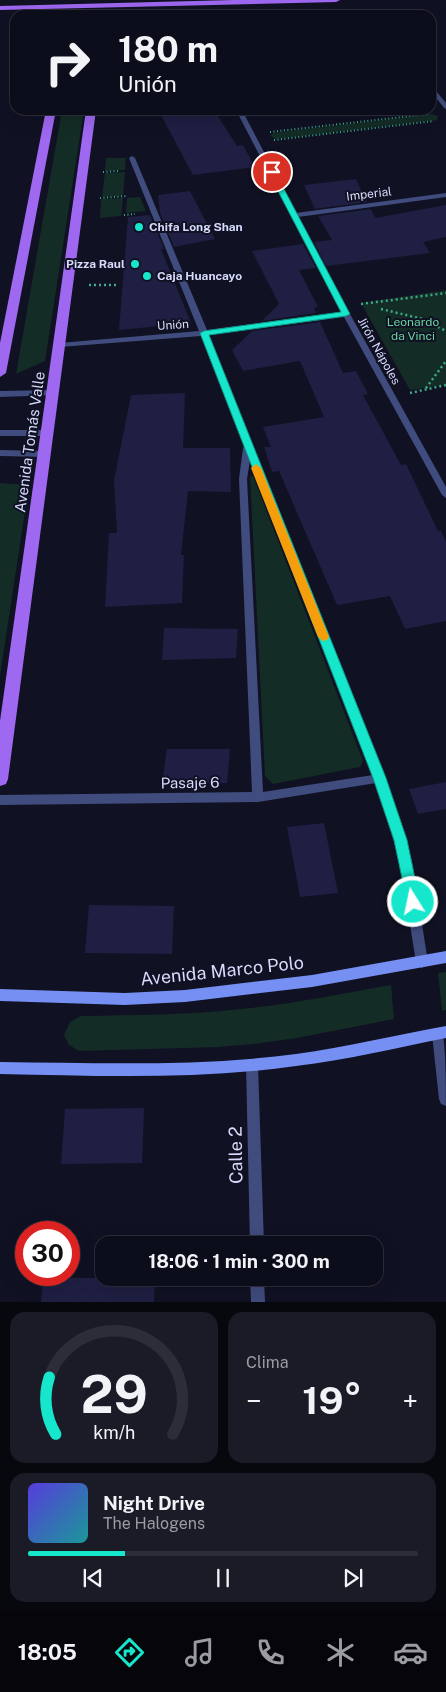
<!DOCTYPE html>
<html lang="es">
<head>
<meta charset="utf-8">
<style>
	:root { --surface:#0c0d1a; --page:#1a1b27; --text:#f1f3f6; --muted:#9a9ca2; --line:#2c2d39; --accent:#16e7cc }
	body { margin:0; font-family:"Public Sans",sans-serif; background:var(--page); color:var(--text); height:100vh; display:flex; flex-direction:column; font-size:19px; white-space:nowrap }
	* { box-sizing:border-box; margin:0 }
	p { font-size:16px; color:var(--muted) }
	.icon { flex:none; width:28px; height:28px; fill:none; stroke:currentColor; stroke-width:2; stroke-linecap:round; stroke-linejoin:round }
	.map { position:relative; height:1302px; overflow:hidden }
	.panel { display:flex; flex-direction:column; gap:10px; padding:10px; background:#07070e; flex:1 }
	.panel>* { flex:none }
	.banner { position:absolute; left:10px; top:10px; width:426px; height:105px; border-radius:15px; box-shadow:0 5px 20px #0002,0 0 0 1px var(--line); background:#0c0d1a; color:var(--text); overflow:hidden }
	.speed { position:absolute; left:15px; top:1221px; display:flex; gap:10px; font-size:25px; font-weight:700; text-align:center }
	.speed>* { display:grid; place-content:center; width:65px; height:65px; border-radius:50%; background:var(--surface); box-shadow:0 5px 20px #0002,0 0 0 1px var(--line); line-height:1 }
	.speed .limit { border:8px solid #d22; background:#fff; color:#111 }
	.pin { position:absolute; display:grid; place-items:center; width:42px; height:42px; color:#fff; margin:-21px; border:2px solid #fff; border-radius:50%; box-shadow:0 1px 5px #0007 }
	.me { position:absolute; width:55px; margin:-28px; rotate:350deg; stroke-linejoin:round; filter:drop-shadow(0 0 4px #0008) }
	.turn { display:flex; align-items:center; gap:18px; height:105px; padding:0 25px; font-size:22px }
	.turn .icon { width:65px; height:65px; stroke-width:2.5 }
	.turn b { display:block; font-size:35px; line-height:42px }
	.big { font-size:38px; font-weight:700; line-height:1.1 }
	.panel .tile { flex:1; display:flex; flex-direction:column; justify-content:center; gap:8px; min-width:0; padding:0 18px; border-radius:15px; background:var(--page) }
	.panel .dial { align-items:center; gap:0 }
	.dial svg { height:130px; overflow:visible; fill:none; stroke:var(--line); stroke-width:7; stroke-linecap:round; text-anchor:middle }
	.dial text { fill:var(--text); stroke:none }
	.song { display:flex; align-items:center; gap:15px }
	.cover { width:60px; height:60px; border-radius:8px; background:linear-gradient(135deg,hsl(250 70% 55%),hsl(180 70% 35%)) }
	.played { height:5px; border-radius:2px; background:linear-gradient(90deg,var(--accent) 25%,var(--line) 25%) }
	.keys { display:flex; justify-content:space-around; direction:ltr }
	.heat { display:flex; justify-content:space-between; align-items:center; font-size:28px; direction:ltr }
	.panel .tiles { flex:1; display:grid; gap:10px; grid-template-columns:1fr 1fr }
	.tile:last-child { grid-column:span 2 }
	.trip { position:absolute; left:95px; top:1236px; width:288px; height:50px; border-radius:15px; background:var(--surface); box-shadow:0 5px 20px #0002,0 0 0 1px var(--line); font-weight:700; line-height:50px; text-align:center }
	.menu { display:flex; height:80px; justify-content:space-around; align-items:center; background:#05050a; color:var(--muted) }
	.menu .icon { width:35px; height:35px }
	.menu .current { color:var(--accent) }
	.menu b { font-size:22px; color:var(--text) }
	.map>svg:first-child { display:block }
	.green { fill:#142c26 }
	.building { fill:#1e1f42 }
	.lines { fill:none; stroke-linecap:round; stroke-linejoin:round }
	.path-far1 { stroke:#3bab8a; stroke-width:2; stroke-dasharray:1 2.5; stroke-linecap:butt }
	.path { stroke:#3bab8a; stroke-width:2.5; stroke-dasharray:2 3; stroke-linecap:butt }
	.lane { fill:#404c7d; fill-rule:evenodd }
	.street { fill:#404c7d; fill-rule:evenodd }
	.secondary { fill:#768ff2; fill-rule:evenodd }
	.primary { fill:#9e68f0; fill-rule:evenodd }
	.route { fill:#16e7cc; stroke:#0e9685 }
	.slow { fill:#f59e0b }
	.poi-dot { fill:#16e7cc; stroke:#101123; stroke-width:2 }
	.labels { text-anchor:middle; stroke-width:4; stroke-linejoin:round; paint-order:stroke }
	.far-street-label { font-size:12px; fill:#d6dafb; stroke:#101123 }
	.far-poi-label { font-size:12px; font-weight:bold; fill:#d6dafb; stroke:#101123; text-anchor:start }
	.far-park-label { font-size:12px; fill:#69d4a1; stroke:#101123 }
	.street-label { font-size:15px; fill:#d6dafb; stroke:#101123 }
	.near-street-label { font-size:18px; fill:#d6dafb; stroke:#101123 }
</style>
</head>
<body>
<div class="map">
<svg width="446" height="1302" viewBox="0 0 446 1302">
	<rect width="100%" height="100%" fill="#101123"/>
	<path class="green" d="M62 110H84L45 361 16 374Z
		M432 114 438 116 437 120 276 139 270 136 273 133Z
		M106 158H126L125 170 105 171Z
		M125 172 123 196 102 197 105 173Z
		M140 197 146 211 126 213 127 198Z
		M123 198 121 216 100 218 101 199Z
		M446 290V385L410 390 361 303Z
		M250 476H253L363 761 360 767 273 784 265 776Z
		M0 483 29 485 0 676Z
		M446 972V1010L442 1011 438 973Z
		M391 985 394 1019 297 1038 254 1044 218 1047 79 1051 69 1045 64 1035 70 1022 81 1016C135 1015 188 1015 241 1009 292 1004 341 994 391 985Z"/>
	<path class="building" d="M197 110H214L237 146 243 145 255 167 193 175 161 115Z
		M356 179 367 202 315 209 304 185Z
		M190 191 215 239 174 247 160 213 158 195Z
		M446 205V237L423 242 430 253 326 266 314 242 332 240 318 216 371 209 375 218Z
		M150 215 164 249H161L191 323 119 330 128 217Z
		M303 244 316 268 299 270 318 307 314 308 316 313 262 321 279 304 252 251Z
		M320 322 343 373 356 371 368 394 363 395 401 465 406 464 438 531H441L446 542V621L405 629 390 596 337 605 279 471 272 472 264 447H271L263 427 324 417 300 361 243 371 232 350 252 331Z
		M185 393 183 448H230L231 492 188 491 181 555H184L182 603 105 607 109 533H117L114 480 131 395Z
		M164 628 238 629 236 658 162 660Z
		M167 749H230L227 783H162Z
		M446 782V809L418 814 409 789Z
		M324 823 338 893 300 897 287 827Z
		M89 905 174 906 172 954 85 953Z
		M144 1108 142 1163 61 1164 65 1109Z
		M43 1278H155L154 1302H41Z"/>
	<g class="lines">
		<path class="path-far1" d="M375 10 378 15
			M388 10 391 15
			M270 132 428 114
			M274 140 434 121
			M103 172 119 171
			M100 198 128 196
			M124 215 135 214"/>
		<path class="path" d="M89 285H118
			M361 304 446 293
			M381 309 423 319 446 331
			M426 388 446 361
			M410 393 446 385"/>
		<path class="lane" d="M53 390 56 391V395L0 397V391Z
			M0 430H47L51 433 47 436H0Z
			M0 450 45 451 49 454 45 457 0 456Z"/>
		<path class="street" d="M431 85 446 103V109L444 108 431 91Z
			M236 110H242L296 213 446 193V197L298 217 350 314 446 487V498L442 495 344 317 209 335 385 778 412 862 428 962 426 966 422 968 418 966 416 962 400 862 376 783 258 802 0 805V795L252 792 239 479 243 448 244 446 201 336 60 347 56 345 60 343 199 331 129 158 132 156 135 158 207 330 341 312ZM250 460 373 775 263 792 247 479Z
			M438 1028 442 1030C446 1047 446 1086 446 1106L441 1104 439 1099 432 1034 434 1030Z
			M252 1059 257 1060 258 1065 264 1245H250L246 1065 247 1060Z
			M250 1278H264L265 1302H251Z"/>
		<path class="secondary" d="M446 951V963L312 987 185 1002 125 1005 0 1001V989L125 993 185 990 312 975Z
			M446 1026V1038C396 1048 346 1060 296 1066 198 1080 99 1076 0 1074V1062C99 1063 198 1067 296 1054 346 1047 396 1035 446 1026Z"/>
		<path class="primary" d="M233 0H340L336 2 0 10V6Z
			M46 110H56L6 373 0 377V343Z
			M86 110H96L8 779 6 784 0 786V721Z"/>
	</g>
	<path class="route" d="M272 169 275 172 350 314 346 316 209 335 386 778 407 840 420 902 418 906 413 908 409 906 407 902 394 840 373 778 200 333 204 331 341 312 268 172Z"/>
	<path class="slow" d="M256 464 261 468 329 637 327 640 323 641 318 637 251 468Z"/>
	<g class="poi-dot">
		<circle cx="139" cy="227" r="5"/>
		<circle cx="135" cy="264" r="5"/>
		<circle cx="147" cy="276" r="5"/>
	</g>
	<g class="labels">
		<g class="far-street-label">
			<text transform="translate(369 194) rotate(-7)" y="4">Imperial</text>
			<text transform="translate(173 325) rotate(-4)" y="4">Unión</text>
			<text transform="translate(379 351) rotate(61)" y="4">Jirón Nápoles</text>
		</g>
		<g class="far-poi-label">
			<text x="149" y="231">Chifa Long Shan</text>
			<text x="125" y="268" text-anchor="end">Pizza Raul</text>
			<text x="157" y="280">Caja Huancayo</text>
		</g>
		<g class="far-park-label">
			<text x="413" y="326">Leonardo<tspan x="413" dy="14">da Vinci</tspan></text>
		</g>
		<g class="street-label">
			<text transform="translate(30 442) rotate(-82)" y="5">Avenida Tomás Valle</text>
			<text transform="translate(190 783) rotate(-1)" y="5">Pasaje 6</text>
		</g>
		<g class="near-street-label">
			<text transform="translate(222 971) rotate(-6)" y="6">Avenida Marco Polo</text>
			<text transform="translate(236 1155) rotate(-91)" y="6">Calle 2</text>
		</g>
	</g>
</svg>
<div class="speed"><div class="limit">30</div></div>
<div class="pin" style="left:272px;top:172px;background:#d93025"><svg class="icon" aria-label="arrive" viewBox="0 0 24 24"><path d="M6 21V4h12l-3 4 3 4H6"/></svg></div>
<svg class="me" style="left:413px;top:902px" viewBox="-20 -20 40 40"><circle r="17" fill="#16e7cc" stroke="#fff" stroke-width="3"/><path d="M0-11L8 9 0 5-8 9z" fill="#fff"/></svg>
<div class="trip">18:06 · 1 min · 300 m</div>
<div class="banner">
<div class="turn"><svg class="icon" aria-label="right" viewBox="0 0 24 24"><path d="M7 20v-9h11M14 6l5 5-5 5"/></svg><div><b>180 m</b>Unión</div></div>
</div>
</div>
<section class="panel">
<div class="tiles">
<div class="tile dial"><svg viewBox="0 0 100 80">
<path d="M14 69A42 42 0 1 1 86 69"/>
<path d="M14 69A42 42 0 0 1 10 34" stroke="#16e7cc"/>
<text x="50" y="56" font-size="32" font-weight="700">29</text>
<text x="50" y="72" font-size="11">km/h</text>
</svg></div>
<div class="tile"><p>Clima</p>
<div class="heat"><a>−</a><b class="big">19°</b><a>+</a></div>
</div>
<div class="tile">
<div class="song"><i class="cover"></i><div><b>Night Drive</b><p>The Halogens</p></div></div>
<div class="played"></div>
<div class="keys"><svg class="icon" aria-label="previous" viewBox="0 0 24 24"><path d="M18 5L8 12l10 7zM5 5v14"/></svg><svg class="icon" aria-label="pause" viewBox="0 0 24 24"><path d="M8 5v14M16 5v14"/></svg><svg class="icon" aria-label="next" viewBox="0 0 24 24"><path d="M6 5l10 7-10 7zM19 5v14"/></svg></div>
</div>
</div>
</section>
<nav class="menu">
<b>18:05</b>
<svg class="icon current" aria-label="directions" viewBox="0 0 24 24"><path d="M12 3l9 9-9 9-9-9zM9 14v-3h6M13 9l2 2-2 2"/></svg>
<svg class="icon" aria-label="music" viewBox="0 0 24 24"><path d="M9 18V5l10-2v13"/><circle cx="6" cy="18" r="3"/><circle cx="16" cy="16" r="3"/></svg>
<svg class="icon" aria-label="phone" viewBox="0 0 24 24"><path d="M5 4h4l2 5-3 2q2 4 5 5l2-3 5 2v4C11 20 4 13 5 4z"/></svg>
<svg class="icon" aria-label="climate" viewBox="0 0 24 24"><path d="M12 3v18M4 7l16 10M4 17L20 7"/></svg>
<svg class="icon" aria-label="car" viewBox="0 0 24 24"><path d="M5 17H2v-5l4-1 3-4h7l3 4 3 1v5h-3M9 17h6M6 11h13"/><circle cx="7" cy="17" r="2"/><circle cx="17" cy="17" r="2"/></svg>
</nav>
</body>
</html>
